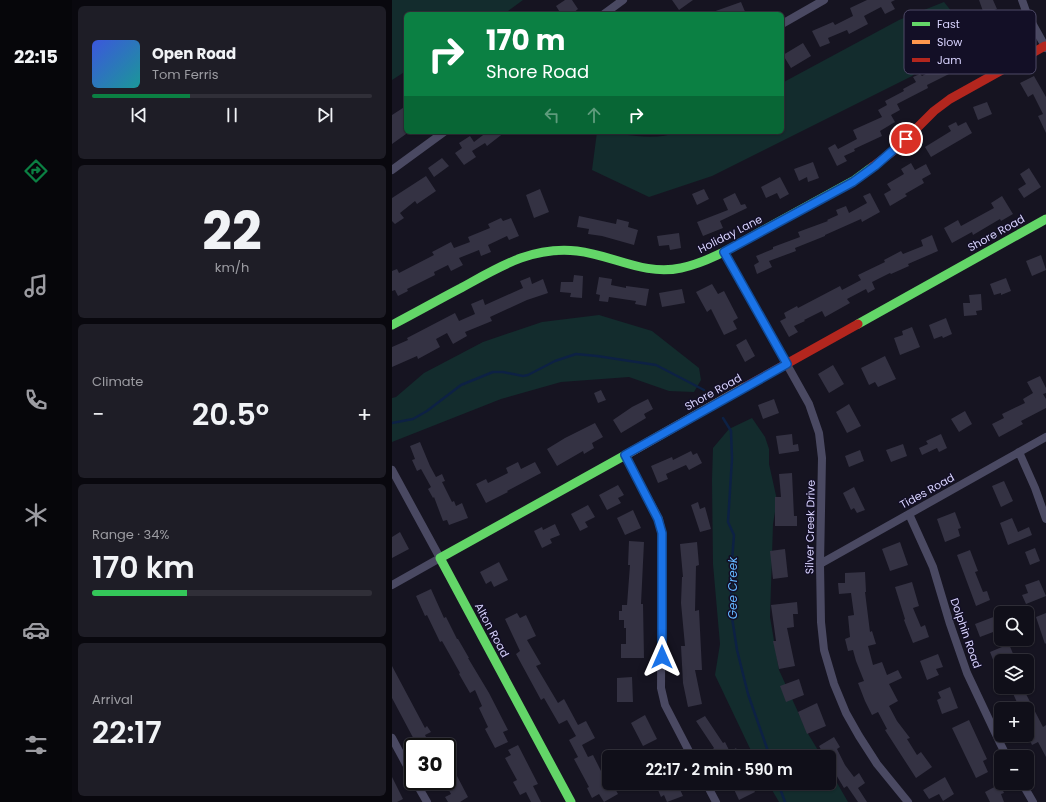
<!DOCTYPE html>
<html lang="en">
<head>
<meta charset="utf-8">
<style>
	:root { --surface:#100f19; --page:#1e1d26; --text:#f1f3f6; --muted:#9c9ca2; --line:#302f38; --accent:#0b8043 }
	body { margin:0; font-family:Poppins,sans-serif; background:var(--page); color:var(--text); height:100vh; display:flex; flex-direction:column; font-size:15px; white-space:nowrap }
	* { box-sizing:border-box; margin:0 }
	p { font-size:13px; color:var(--muted) }
	.icon { flex:none; width:22px; height:22px; fill:none; stroke:currentColor; stroke-width:2; stroke-linecap:round; stroke-linejoin:round }
	.map { position:relative; flex:1; overflow:hidden }
	.details { display:flex; flex-direction:column; gap:6px; padding:6px; background:#09080e; width:320px }
	.details>* { flex:none }
	.top-card { position:absolute; left:12px; top:12px; width:380px; height:122px; border-radius:6px; box-shadow:0 1px 3px #0004,0 0 0 1px var(--line); background:#0b8043; color:#fff; overflow:hidden }
	.tools { position:absolute; left:602px; top:606px; display:grid; gap:8px }
	.tools a { display:grid; place-items:center; width:40px; height:40px; border-radius:6px; background:var(--surface); box-shadow:0 1px 3px #0004,0 0 0 1px var(--line); font-size:20px }
	.speed { position:absolute; left:12px; top:738px; display:flex; gap:8px; font-size:20px; font-weight:700; text-align:center }
	.speed>* { display:grid; place-content:center; width:52px; height:52px; border-radius:50%; background:var(--surface); box-shadow:0 1px 3px #0004,0 0 0 1px var(--line); line-height:1 }
	.speed .limit { border:2px solid #111; border-radius:6px; background:#fff; color:#111 }
	.pin { position:absolute; display:grid; place-items:center; width:34px; height:34px; color:#fff; margin:-17px; border:2px solid #fff; border-radius:50%; box-shadow:0 1px 4px #0007 }
	.me { position:absolute; width:44px; margin:-22px; rotate:0deg; stroke-linejoin:round; filter:drop-shadow(0 0 3px #0008) }
	.turn { display:flex; align-items:center; gap:14px; height:84px; padding:0 16px; font-size:18px }
	.turn .icon { width:52px; height:52px; stroke-width:2.5 }
	.turn b { display:block; font-size:28px; line-height:34px }
	.lanes { display:flex; align-items:center; height:38px; padding:0 16px; background:#0003; justify-content:center; gap:20px; direction:ltr }
	.lanes .off { opacity:.35 }
	.big { font-size:30px; font-weight:600; line-height:1.1 }
	.details .widget { flex:1; display:flex; flex-direction:column; justify-content:center; gap:6px; min-width:0; padding:0 14px; border-radius:6px; background:var(--page) }
	.details .dial { align-items:center; gap:0 }
	.dial b { font-size:52px; line-height:1 }
	.song { display:flex; align-items:center; gap:12px }
	.cover { width:48px; height:48px; border-radius:6px; background:linear-gradient(135deg,hsl(230 70% 55%),hsl(180 70% 35%)) }
	.played { height:4px; border-radius:2px; background:linear-gradient(90deg,var(--accent) 35%,var(--line) 35%) }
	.keys { display:flex; justify-content:space-around; direction:ltr }
	.heat { display:flex; justify-content:space-between; align-items:center; font-size:22px; direction:ltr }
	.charge { height:6px; border-radius:3px; background:linear-gradient(90deg,#34c759 34%,var(--line) 0) }
	.trip { position:absolute; left:210px; top:750px; width:234px; height:40px; border-radius:6px; background:var(--surface); box-shadow:0 1px 3px #0004,0 0 0 1px var(--line); font-weight:600; line-height:40px; text-align:center }
	main { display:flex; flex:1; min-height:0 }
	.menu { display:flex; flex-direction:column; width:72px; justify-content:space-around; align-items:center; background:#06060a; color:var(--muted) }
	.menu .icon { width:28px; height:28px }
	.menu .selected { color:var(--accent) }
	.menu b { font-size:18px; color:var(--text) }
	.map>svg:first-child { display:block }
	.green { fill:#132c2d }
	.lines { fill:none; stroke-linecap:round; stroke-linejoin:round }
	.stream { stroke:#0d2144; stroke-width:2.5 }
	.building { fill:#343243 }
	.street { stroke:#4a4962; stroke-width:8 }
	.fast { stroke:#63d668; stroke-width:9 }
	.slow { stroke:#ff974d; stroke-width:9 }
	.jam { stroke:#b3261e; stroke-width:9 }
	.route-casing { stroke:#114b97; stroke-width:10 }
	.route { stroke:#1a73e8; stroke-width:7 }
	.labels { text-anchor:middle; stroke-width:3; stroke-linejoin:round; paint-order:stroke }
	.street-label { font-size:11px; fill:#d9d4ff; stroke:#130f26 }
	.water-label { font-size:12px; font-style:italic; fill:#62b6ff; stroke:#130f26 }
	.key { fill:#130f26; stroke:#4e4a67; stroke-width:1 }
	.key-label { font-size:11px; fill:#d9d4ff }
</style>
</head>
<body>
<main>
<nav class="menu">
<b>22:15</b>
<svg class="icon selected" aria-label="directions" viewBox="0 0 24 24"><path d="M12 3l9 9-9 9-9-9zM9 14v-3h6M13 9l2 2-2 2"/></svg>
<svg class="icon" aria-label="music" viewBox="0 0 24 24"><path d="M9 18V5l10-2v13"/><circle cx="6" cy="18" r="3"/><circle cx="16" cy="16" r="3"/></svg>
<svg class="icon" aria-label="phone" viewBox="0 0 24 24"><path d="M5 4h4l2 5-3 2q2 4 5 5l2-3 5 2v4C11 20 4 13 5 4z"/></svg>
<svg class="icon" aria-label="climate" viewBox="0 0 24 24"><path d="M12 3v18M4 7l16 10M4 17L20 7"/></svg>
<svg class="icon" aria-label="car" viewBox="0 0 24 24"><path d="M5 17H2v-5l4-1 3-4h7l3 4 3 1v5h-3M9 17h6M6 11h13"/><circle cx="7" cy="17" r="2"/><circle cx="17" cy="17" r="2"/></svg>
<svg class="icon" aria-label="filters" viewBox="0 0 24 24"><path d="M4 7h16M4 17h16"/><circle cx="9" cy="7" r="2"/><circle cx="15" cy="17" r="2"/></svg>
</nav>
<section class="details">
<div class="widget">
<div class="song"><i class="cover"></i><div><b>Open Road</b><p>Tom Ferris</p></div></div>
<div class="played"></div>
<div class="keys"><svg class="icon" aria-label="previous" viewBox="0 0 24 24"><path d="M18 5L8 12l10 7zM5 5v14"/></svg><svg class="icon" aria-label="pause" viewBox="0 0 24 24"><path d="M8 5v14M16 5v14"/></svg><svg class="icon" aria-label="next" viewBox="0 0 24 24"><path d="M6 5l10 7-10 7zM19 5v14"/></svg></div>
</div>
<div class="widget dial"><b>22</b><p>km/h</p></div>
<div class="widget"><p>Climate</p>
<div class="heat"><a>−</a><b class="big">20.5°</b><a>+</a></div>
</div>
<div class="widget"><p>Range · 34%</p><b class="big">170 km</b><div class="charge"></div></div>
<div class="widget"><p>Arrival</p><b class="big">22:17</b></div>
</section>
<div class="map">
<svg width="654" height="802" viewBox="0 0 654 802">
	<rect width="100%" height="100%" fill="#161421"/>
	<path class="green" d="M0 0H131L112 14H14V71L0 80Z
		M552 2 572 27 520 76 320 176 257 197 200 170 205 132C231 133 261 142 286 132H390V83L507 20Z
		M207 315 260 331 307 368 309 380 302 392 277 391 237 377 169 382 109 399 0 442V398L4 397 32 373 91 342 150 322Z
		M360 418 373 437 377 449V464L385 500 381 524 378 617 387 670 415 732 430 757H362L323 675 328 644 321 564 320 480 321 448 337 429Z
		M437 769 456 802H387L376 783H437Z"/>
	<g class="lines">
		<path class="stream" d="M331 418 339 431 340 459 336 522 342 535 339 574V611L345 650 356 694 378 757
			M0 423 21 419 35 411 69 385 101 372H111L131 376 136 375 163 361 184 354 205 356 264 365 312 390
			M386 783 393 802"/>
	</g>
	<path class="building" d="M173 0H180L186 9 180 14H169L164 6Z
		M280 0H301L287 10Z
		M475 0H503L499 2 503 9 493 14 489 7 472 16 476 24 457 34 455 30 436 38 438 43 428 47 420 31 441 22 443 25 461 16 458 8Z
		M587 0H601L605 9 592 14Z
		M349 2 354 14H318V13Z
		M584 40 590 51 578 57 582 64 572 69 571 67 535 85 536 88 505 104 508 110 499 115 503 122 488 131 490 136 462 149 463 151 452 156 455 161 445 166 436 148 443 144 446 149 465 139 461 130 490 117 486 110 495 105 493 101 512 91 511 89 524 82 521 77 528 74 530 76 566 57 563 51Z
		M411 43 419 56 399 68 391 55Z
		M642 76 654 97V133L646 116 651 114 641 94 636 97 628 83Z
		M595 102 600 114 586 120 581 107Z
		M14 106V134L0 144V115Z
		M564 122 566 126 574 122 580 133 539 157 533 147 559 131 556 126Z
		M95 132H113L95 146 93 143 80 151 84 157 72 165 63 153 70 148 67 143 78 136 82 142Z
		M50 158 57 166 42 177 36 168Z
		M421 162 427 178 416 182 415 177 407 181 402 169Z
		M519 163 523 170 534 164 539 174 530 179 532 183 513 194 515 196 498 206 492 194 499 190 495 184 512 174 509 169Z
		M637 168 649 187 632 198 626 189 634 184 628 174Z
		M34 176 44 191 25 204 23 201 8 213 12 218 3 224 0 221V198Z
		M388 177 397 194 388 199 385 193 374 198 369 187Z
		M148 189 157 212 142 218 134 195Z
		M312 189 317 199 305 205 300 194Z
		M343 193 349 205 353 204 355 208 328 221 331 228 311 236 305 222 336 210 331 199Z
		M478 193 488 212 470 222 469 219 433 235V236L403 248 404 251 377 261 380 267 365 274 362 265 367 262 364 256 381 249V247L408 237 406 232 436 221 435 220 446 215 444 210 454 206 457 213 475 203 471 196Z
		M610 196 621 214 609 221 608 219 581 235 580 232 560 243 552 228 566 220 569 226 602 208 599 203Z
		M187 216 224 224 225 219 237 222 236 227 246 230 242 245 210 236 196 234 197 229 185 227Z
		M109 218 111 221 119 218 127 236 117 240 115 236 96 245 99 252 89 256 87 250 67 258 71 265 59 271 56 265 42 272 43 275 15 289 16 291 6 296 3 290 0 291V271L5 269 7 273 42 255 40 252 59 242 62 248 78 242 76 237 98 228 96 224Z
		M287 233 289 248 278 250 277 245 267 246 265 236Z
		M540 235 546 251 516 264 517 266 499 274 498 273 480 282 483 289 476 293 474 289 455 299 458 303 433 317 430 311 412 320 413 321 402 326 406 332 397 337 388 321 394 318 392 313 405 306 406 308 448 286 450 290 469 280 466 275 493 262 492 260 509 251 511 254 531 246 529 240Z
		M649 255 654 270 640 276 634 261Z
		M182 275 191 276 190 298 178 297 179 293 168 292 169 282H181Z
		M138 277 140 284 151 279 156 293 135 300 98 317 100 321 73 332 75 336 61 344 55 333 44 339 48 347 26 359 25 356 0 367V347L16 340 15 338 63 313 67 321 83 314 79 304 91 299 93 305 131 288 128 281Z
		M207 277 220 279 219 285 234 288V286L257 289 254 306 243 304 244 301 217 297 216 302 207 301 208 295 204 294Z
		M614 278 619 291 609 295V293L602 295 598 284Z
		M320 284 326 294 332 291 346 318 341 321 345 329 332 335 319 309 315 312 304 292Z
		M290 289 293 303 270 307 267 293Z
		M589 294 590 310 584 311 585 315 572 316 571 303H578L577 295Z
		M554 318 560 334 551 338 550 336 542 339 537 325Z
		M520 327 528 347 508 355 502 338 511 335 510 331Z
		M354 339 363 356 353 362 344 345Z
		M493 356 504 379 486 387 483 382 477 385 469 368Z
		M441 365 452 384 437 393 426 374Z
		M648 376 654 388V393L651 394 654 399V408L629 421 631 424 607 437 600 424 612 418 610 414 633 403 631 399 641 393 635 382Z
		M209 390 214 400 206 403 202 393Z
		M256 399 261 409 252 414 254 418 229 433 221 420 240 407Z
		M382 399 387 413 371 419 366 405Z
		M457 404 469 426 455 433 444 412Z
		M573 411 580 424 567 432 559 419Z
		M203 423 211 437 200 443 202 448 192 454 191 451 165 466 155 449 173 438Z
		M400 434 401 445 406 444 407 451 387 454 384 436Z
		M549 434 555 448 547 452 545 448 530 455 527 448 536 444 534 441Z
		M28 442 38 466 44 477 50 474 53 481 50 482 60 502 62 501 64 506 70 503 76 518 57 525 55 520 51 521 42 497 41 498 36 489 39 487 29 469 25 471 20 460 23 459 18 446Z
		M511 444 515 456 499 462 494 450Z
		M468 450 472 461 457 467 453 456Z
		M299 451 301 455 305 453 310 463 297 470 294 465 274 474 276 479 266 483 259 466 280 457 281 460Z
		M126 462 129 469 143 462 149 473 115 491 116 492 94 503 84 484 94 479 96 483 116 473 114 468Z
		M400 473 402 516H405V526H383V497H389L387 474Z
		M612 481 621 501 609 507 600 486Z
		M226 485 232 495 226 498 229 503 215 510 207 495Z
		M462 487 473 510 465 513 462 508 459 510 451 493Z
		M306 502 308 509 313 507 319 529 308 532 299 505Z
		M196 505 203 517 193 522 196 527 188 531 179 514Z
		M241 510 249 528 233 535 225 518Z
		M563 512 569 528 566 529 568 536 553 542 545 519Z
		M620 518 626 532 637 527 640 535 616 545 608 523Z
		M163 524 168 535 158 539 160 543 150 548 142 531 150 527 151 530Z
		M8 532 17 549 0 558V537Z
		M237 541 252 542 249 604H251L252 658H229V644H234V628H232V620H227V611H230V605H235L238 565H236Z
		M305 542 307 565 304 566 303 611 307 610 310 670H303L310 704 296 707 291 683 289 646H293L289 603 290 577H291L288 544Z
		M508 542 516 565 498 571 490 549Z
		M643 548 648 561 638 565 633 552Z
		M393 549 396 577 381 579 378 551Z
		M578 550 586 571 583 572 591 592 595 591 598 600 584 606 565 555Z
		M107 562 116 580 102 587 99 581 94 584 88 572Z
		M473 572 474 592H473L478 632 480 631 484 644 476 646 481 665 490 662 495 675 506 670 510 678 497 684 506 701 497 706 505 721 518 738 515 739 525 755 529 752 540 767 524 778 493 730 495 729 486 712 480 715 473 701 466 683 472 681 464 661 461 650 456 651 453 639 458 637 456 616 462 615 459 593 447 594 446 583H453V573Z
		M647 580 654 596 634 604 630 595 636 593 633 585Z
		M520 582 527 606 521 608 529 627 533 625 537 637 521 643 512 620 513 619 503 587Z
		M39 589 52 618 54 617 65 639H66L77 658H76L97 693 116 730 111 732 116 742 103 748 93 729 96 727 87 708 90 706 83 690 78 693 67 674 68 673 50 641 48 642 35 615 33 616 24 596Z
		M405 602 406 614H401L402 627 395 628 403 666 387 669 381 641H384L379 605Z
		M125 613 128 618 134 615 144 636 135 640 149 664 144 666 166 703 172 699 186 725 194 721 203 738 190 745 196 757 201 755 215 783H220L226 794 212 802 207 794 200 798 195 788 197 787 182 759 186 757 177 740 184 736 175 720 167 724 152 698 149 700 124 654 128 651 113 619Z
		M654 613V643L653 644 644 617Z
		M604 616 609 629 588 637 583 624Z
		M617 644 624 661H609V680L598 652Z
		M546 654 551 667 544 669 547 675 535 680 528 661Z
		M0 666 33 728 35 726 39 732 33 735 39 747H26L0 698Z
		M240 677 241 702H225V678Z
		M407 679 412 695 394 702 388 686Z
		M558 687 566 708 550 714 545 700 549 698 546 692Z
		M618 687H635L637 693 634 694 651 727 654 725V757L646 742 640 745 635 734V709H628Z
		M425 703 434 726 415 734 406 712Z
		M253 715 265 739 251 746 239 723Z
		M313 716 331 743 333 742 338 752 344 748 349 757H326L321 749 322 748 304 721Z
		M577 720 595 759 591 761 596 772 584 778 560 728Z
		M442 737 448 747 445 749 453 765 462 777 467 773 473 783 466 788 475 802H466L455 786 452 788 437 763V757H433L427 746Z
		M126 745 146 784 141 786 149 802H139L134 792 128 795 121 782 125 780 113 758 119 755 116 750Z
		M55 762 63 777 65 776 76 797 68 802H56L53 797 59 794 53 783 55 781Z
		M0 777 11 799 5 802H0Z
		M553 777 562 794 551 801 547 794 537 799 531 790Z
		M263 783H285L291 796 275 802 272 795 269 797Z
		M339 783H358L363 792 347 800Z
		M608 784 612 793 609 794 612 802H598L593 792Z"/>
	<g class="lines">
		<path class="street" d="M630 0 635 14 654 48
			M212 14 231 0
			M390 24 432 0
			M0 170 52 132
			M332 252 417 404 427 433 430 458 428 564 429 622 432 650 442 684 454 713 467 736 485 764 516 802
			M627 452 643 488 654 519
			M233 455 267 519 270 533 269 688 273 705 300 757
			M0 470 48 558 0 585
			M517 514 541 567 558 624 575 673 608 743 615 757
			M428 564 654 437
			M0 738 21 777
			M23 781 35 802
			M314 783 324 802
			M630 783 641 802"/>
		<path class="fast" d="M466 324 654 219
			M0 325C23 313 46 300 69 288 107 267 140 246 185 251 221 255 252 276 289 268 317 262 343 246 368 232 399 215 430 198 461 181L480 167
			M179 802 48 558 237 453"/>
		<path class="slow" d="M237 453 353 387"/>
		<path class="jam" d="M480 167 504 149 542 111 558 99 653 46
			M353 387 466 324"/>
	</g>
	<g class="lines">
		<defs>
			<path id="route" d="M270 657V533L266 519 233 455 395 364 332 252 461 182 483 166 514 139"/>
		</defs>
		<use href="#route" class="route-casing"/>
		<use href="#route" class="route"/>
	</g>
	<g class="labels">
		<g class="street-label">
			<text transform="translate(604 233) rotate(-29)" y="4">Shore Road</text>
			<text transform="translate(338 234) rotate(-27)" y="4">Holiday Lane</text>
			<text transform="translate(321 392) rotate(-29)" y="4">Shore Road</text>
			<text transform="translate(535 491) rotate(-29)" y="4">Tides Road</text>
			<text transform="translate(418 527) rotate(-89)" y="4">Silver Creek Drive</text>
			<text transform="translate(100 630) rotate(62)" y="4">Alton Road</text>
			<text transform="translate(574 633) rotate(71)" y="4">Dolphin Road</text>
		</g>
		<g class="water-label">
			<text transform="translate(341 588) rotate(-90)" y="4">Gee Creek</text>
		</g>
	</g>
	<rect x="512" y="10" width="132" height="64" rx="6" class="key"/>
	<rect x="520" y="22" width="18" height="4" fill="#63d668"/>
	<rect x="520" y="40" width="18" height="4" fill="#ff974d"/>
	<rect x="520" y="58" width="18" height="4" fill="#b3261e"/>
	<g class="key-label">
		<text x="545" y="28">Fast</text>
		<text x="545" y="46">Slow</text>
		<text x="545" y="64">Jam</text>
	</g>
</svg>
<div class="tools">
<a><svg class="icon" aria-label="search" viewBox="0 0 24 24"><circle cx="10" cy="10" r="6"/><path d="M15 15l6 6"/></svg></a>
<a><svg class="icon" aria-label="layers" viewBox="0 0 24 24"><path d="M12 4l9 5-9 5-9-5zM3 14l9 5 9-5"/></svg></a>
<a>+</a>
<a>−</a>
</div>
<div class="speed"><div class="limit">30</div></div>
<div class="pin" style="left:514px;top:139px;background:#d93025"><svg class="icon" aria-label="arrive" viewBox="0 0 24 24"><path d="M6 21V4h12l-3 4 3 4H6"/></svg></div>
<svg class="me" style="left:270px;top:657px" viewBox="-20 -20 40 40"><path d="M0-17L14 15 0 8-14 15z" fill="#1a73e8" stroke="#fff" stroke-width="4"/></svg>
<div class="trip">22:17 · 2 min · 590 m</div>
<div class="top-card">
<div class="turn"><svg class="icon" aria-label="right" viewBox="0 0 24 24"><path d="M7 20v-9h11M14 6l5 5-5 5"/></svg><div><b>170 m</b>Shore Road</div></div>
<div class="lanes"><svg class="icon off" aria-label="left" viewBox="0 0 24 24"><path d="M17 20v-9H6M10 6l-5 5 5 5"/></svg><svg class="icon off" aria-label="ahead" viewBox="0 0 24 24"><path d="M12 20V5M6 11l6-6 6 6"/></svg><svg class="icon" aria-label="right" viewBox="0 0 24 24"><path d="M7 20v-9h11M14 6l5 5-5 5"/></svg></div>
</div>
</div>
</main>
</body>
</html>
